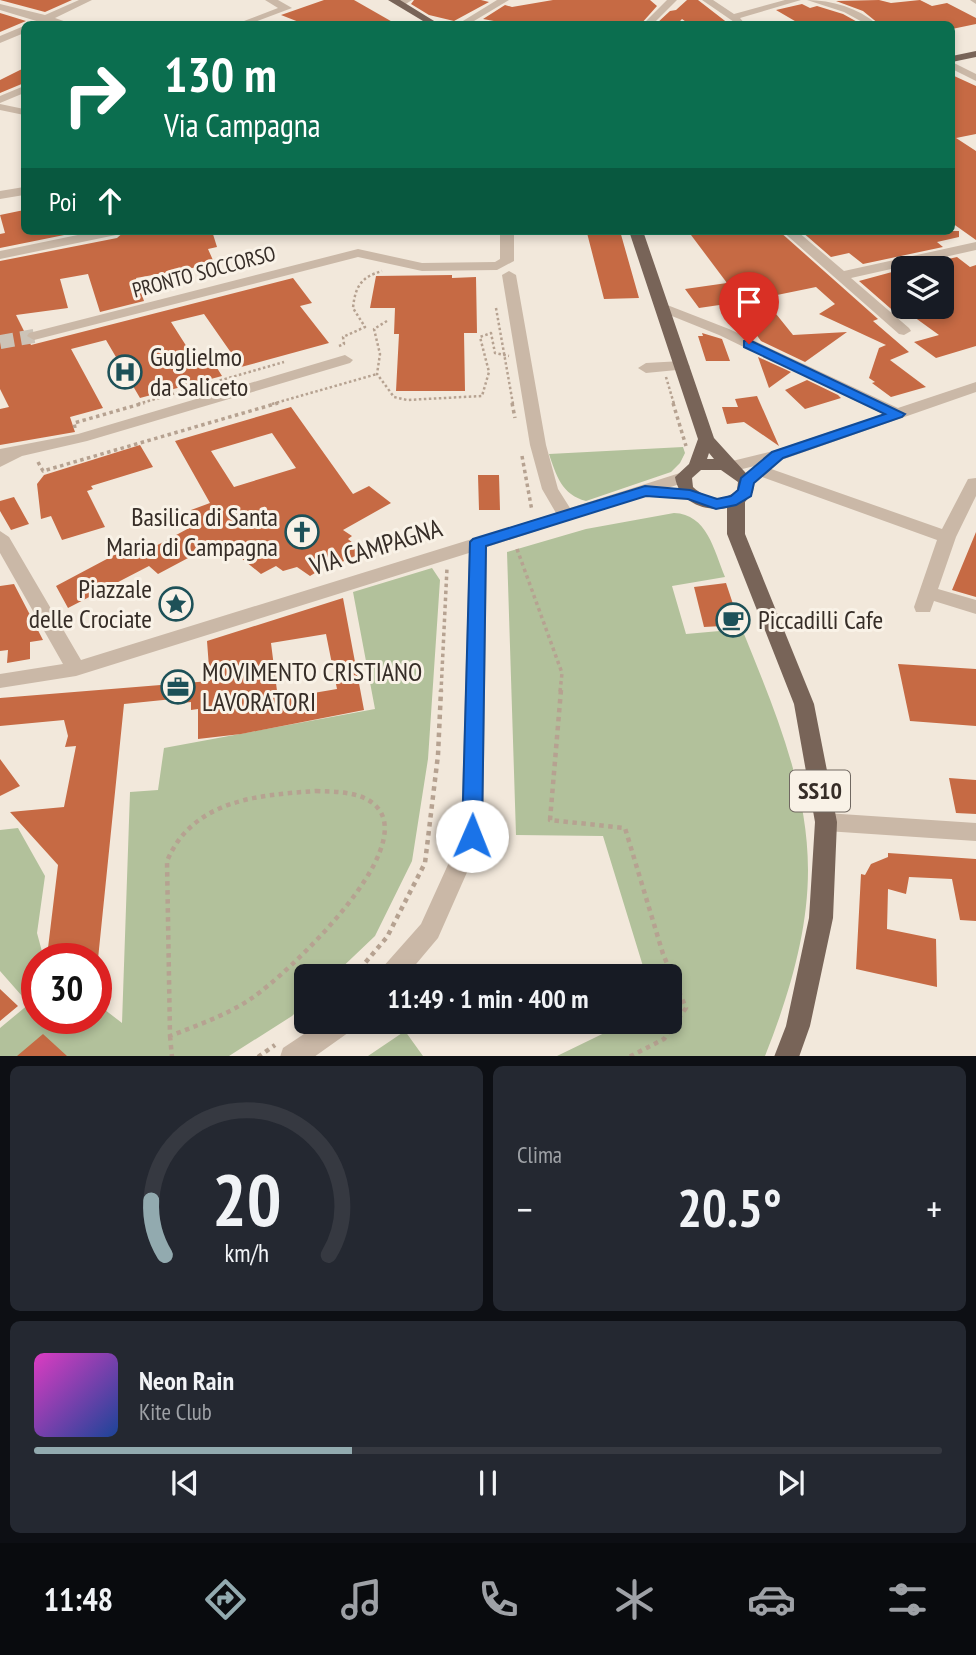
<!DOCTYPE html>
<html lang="it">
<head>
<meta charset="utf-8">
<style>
	:root { --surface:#171b24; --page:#242831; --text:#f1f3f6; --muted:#9ea1a6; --line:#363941; --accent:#92aaaf }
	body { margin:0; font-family:"PT Sans Narrow",sans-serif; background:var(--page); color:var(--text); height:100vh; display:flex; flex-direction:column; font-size:26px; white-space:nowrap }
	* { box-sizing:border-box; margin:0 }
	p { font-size:23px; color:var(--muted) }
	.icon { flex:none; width:38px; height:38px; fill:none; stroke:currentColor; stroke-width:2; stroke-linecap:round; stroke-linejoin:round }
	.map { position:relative; height:1056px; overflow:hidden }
	.details { display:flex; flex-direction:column; gap:10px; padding:10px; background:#0d0f14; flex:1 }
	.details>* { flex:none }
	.hud { position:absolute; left:21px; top:21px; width:934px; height:214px; border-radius:10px; box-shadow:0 4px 10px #0003; background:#0b6e4f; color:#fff; overflow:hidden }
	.controls { position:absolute; left:891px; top:256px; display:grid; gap:14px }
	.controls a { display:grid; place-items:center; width:63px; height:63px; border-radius:10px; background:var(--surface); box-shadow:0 4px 10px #0003; font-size:35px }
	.speed { position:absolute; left:21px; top:943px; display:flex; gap:14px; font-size:35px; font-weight:700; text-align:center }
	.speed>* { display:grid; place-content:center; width:91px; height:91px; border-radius:50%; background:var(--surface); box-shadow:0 4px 10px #0003; line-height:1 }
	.speed .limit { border:10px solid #d22; background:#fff; color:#111 }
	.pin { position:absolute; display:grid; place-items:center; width:60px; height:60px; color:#fff; margin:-72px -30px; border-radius:50% 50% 50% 0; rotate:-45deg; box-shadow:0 0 7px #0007 }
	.pin .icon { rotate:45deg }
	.me { position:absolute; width:77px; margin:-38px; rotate:1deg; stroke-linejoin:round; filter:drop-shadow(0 0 5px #0008) }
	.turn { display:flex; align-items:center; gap:24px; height:147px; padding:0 28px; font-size:32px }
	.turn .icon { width:91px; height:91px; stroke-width:2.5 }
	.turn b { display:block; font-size:49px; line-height:60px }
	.then { display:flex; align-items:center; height:66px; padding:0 28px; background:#0003; gap:14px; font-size:26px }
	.big { font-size:52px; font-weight:700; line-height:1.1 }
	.details .tile { flex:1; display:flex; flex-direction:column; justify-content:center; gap:10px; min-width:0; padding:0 24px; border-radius:10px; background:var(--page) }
	.details .dial { align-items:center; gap:0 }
	.dial svg { height:182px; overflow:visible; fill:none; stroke:var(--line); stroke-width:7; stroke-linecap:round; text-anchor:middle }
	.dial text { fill:var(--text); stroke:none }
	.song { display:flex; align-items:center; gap:21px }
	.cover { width:84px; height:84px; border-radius:10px; background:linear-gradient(135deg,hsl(310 70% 55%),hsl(220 70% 35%)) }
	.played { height:7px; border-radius:4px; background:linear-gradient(90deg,var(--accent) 35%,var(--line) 35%) }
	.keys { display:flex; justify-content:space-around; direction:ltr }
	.heat { display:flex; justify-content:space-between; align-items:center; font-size:38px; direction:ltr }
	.details .tiles { flex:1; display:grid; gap:10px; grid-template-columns:1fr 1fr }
	.tile:last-child { grid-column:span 2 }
	.trip { position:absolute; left:294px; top:964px; width:388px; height:70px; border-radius:10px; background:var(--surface); box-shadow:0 4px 10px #0003; font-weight:700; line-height:70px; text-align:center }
	.tab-bar { display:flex; height:112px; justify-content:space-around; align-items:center; background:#090b0e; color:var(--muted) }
	.tab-bar .icon { width:49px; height:49px }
	.tab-bar .on { color:var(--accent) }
	.tab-bar b { font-size:32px; color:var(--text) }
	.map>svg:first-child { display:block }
	.green { fill:#b2c19b }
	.building { fill:#c66a44; fill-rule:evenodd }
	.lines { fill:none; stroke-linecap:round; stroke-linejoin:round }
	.minor-tunnel { stroke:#ccc3b7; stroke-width:14; stroke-dasharray:14 7; stroke-linecap:butt }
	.path-far2 { stroke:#b6a291; stroke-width:2.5; stroke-dasharray:2.5 2.5; stroke-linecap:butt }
	.path-far1 { stroke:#b6a291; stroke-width:3.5; stroke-dasharray:3.5 3.5; stroke-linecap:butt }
	.path { stroke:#b6a291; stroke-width:4.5; stroke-dasharray:4.5 4.5; stroke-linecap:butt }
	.minor { fill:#cab8a7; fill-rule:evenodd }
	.major { fill:#786458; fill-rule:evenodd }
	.route { fill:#1a73e8; stroke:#114b97; stroke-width:2 }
	.labels { text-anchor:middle; stroke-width:6; stroke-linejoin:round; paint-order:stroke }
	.far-street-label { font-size:21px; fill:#362d27; stroke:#f9f2e7 }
	.shield { fill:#f9f2e7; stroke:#706861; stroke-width:2 }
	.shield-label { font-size:24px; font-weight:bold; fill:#362d27 }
	.poi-label { font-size:26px; fill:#362d27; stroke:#f9f2e7; text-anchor:start }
	.street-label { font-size:26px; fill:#362d27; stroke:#f9f2e7 }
</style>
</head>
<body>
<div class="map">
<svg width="976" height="1057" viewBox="0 0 976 1057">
	<rect width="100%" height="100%" fill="#f2e8db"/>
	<path class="green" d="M683 447 685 453 680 463 671 472 586 501C562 495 556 475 549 454Z
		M674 513C707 514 714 550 725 577L672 586 686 634 742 629C773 706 808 786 808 870 808 934 788 998 765 1056H557L627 1022H670V976H646L603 836 516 835 507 552 586 529Z
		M432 568 440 580 428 759 412 861 375 936 333 976H306V1002L292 1016 229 1056H0V1028L29 1004 0 971V830L18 828 45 876 37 933 44 959H37V1018H96V1003L122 1023 130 792 158 790 164 748 375 709 353 592Z
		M405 1031 423 1056H368Z"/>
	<path class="building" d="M0 0H72L45 12Z
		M324 0H354L396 24H304L281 15Z
		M414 0H481L489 2 454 21 429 15 411 4Z
		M553 0H650L657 6 641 24H510L483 19 505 5 512 7Z
		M687 0H698L729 24H689L682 19 679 22 682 24H656L670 11 676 10Z
		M879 0 891 3 920 0 932 6 947 3 976 18V24L952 29V24H879L863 11 836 1Z
		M802 4 810 8 817 6 843 14 861 24H800L776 10Z
		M0 13 26 21 0 32Z
		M24 68V83L0 93V80Z
		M952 75 976 86V134L956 138 976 151V240L952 223Z
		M24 210V231H84L0 248V234L5 233 0 215Z
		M125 231H212L217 247 208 249 216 267 199 270 198 267 136 278 144 301 100 312 88 274 60 279 68 308 16 315 31 345 293 278 312 303 300 306 329 343 241 367 204 314 171 322 199 366 214 363 222 376 140 398 106 340 71 349 103 408 70 417 75 432 0 445V409L9 407 0 389V261L117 238Z
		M599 231H620L639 298 604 299 587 233Z
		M688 231H779L878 319 873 321 909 352 890 360 926 387 891 397 872 383 875 382 869 378 879 348 886 345 819 314 835 304 816 287 777 295 752 284 793 335 847 332 805 362 761 341 733 303 699 308 685 289 727 283Z
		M801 231H959V237L937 242 943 247 863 264 849 253 831 257Z
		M957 257 970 267 976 265V346L936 358 914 342 939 335 903 309V314L898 315 859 281 903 269V306H942V268H909Z
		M452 275V278L476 277 477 333H464L465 391H396L399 334H394L395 308H370L376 276Z
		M702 333 722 339 730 361H706L698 336H703Z
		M758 357 791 372 769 388Z
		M807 380 838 395 841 398 805 409 785 390Z
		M757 396 779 446 744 422 727 424 722 407H738L735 399Z
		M291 407 353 494 369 486 391 503 343 530 352 536 348 539 364 552 342 562 338 559 310 576 297 567 283 571 276 566 261 574 220 541 158 574 149 566 68 608 56 586 120 552 127 559 139 555 191 527 187 523 197 519 191 510 210 503 175 441ZM272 433 296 468 234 487 211 451Z
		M140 445 153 467 91 486 93 489 87 491 105 527 62 540 51 516 41 519 37 484 44 475Z
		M478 475H499L500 510H479Z
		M14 497 29 524 11 530 0 511V501Z
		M976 532V597L952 590Z
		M726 583 740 625 704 627 694 587Z
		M14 584 43 640 30 642V659L7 663 8 650 0 651V586Z
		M343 598 364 710 241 734 198 739V709L191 710V702L173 704V699L124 704 98 959H61L63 947 48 948 58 865 10 812 64 807 76 746 65 747 68 736 64 720 0 726V698L210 681 207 641ZM326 634 337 689 278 699 271 643Z
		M898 664 976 669V726L910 721Z
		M0 759 20 786 0 796Z
		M949 778 976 780V814L956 813Z
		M888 853 976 859V921L960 920 952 879 909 877 906 894 888 889 887 929 936 939 937 987 856 969 861 874 865 875 871 864 888 857Z
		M0 989 18 1006 0 1021Z
		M43 1034 67 1056H17Z"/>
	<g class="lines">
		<path class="minor-tunnel" d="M0 342 34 336"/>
		<path class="path-far2" d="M496 308 513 404
			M387 321 374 329 380 354 377 374 394 397 407 400 482 396 489 372 480 337 491 333 495 353 509 356
			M339 346 344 344 343 337 365 327 353 308C355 287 361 277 382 271
			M666 377 674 404
			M138 404 284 362
			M272 404 377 374"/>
		<path class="path-far1" d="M512 403 515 418
			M673 403 686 446
			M75 428 74 423 144 403
			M522 456 532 511
			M38 462 43 471 278 403
			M517 549 562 673 560 692
			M441 692 447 568"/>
		<path class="path" d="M561 690 550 820 625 828 663 954 686 1008 664 1039 629 1057
			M316 791C336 792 361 791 376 806 420 850 286 975 252 998 227 1015 198 1025 170 1036L167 861C193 800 257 795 316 791Z
			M354 976 387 937 425 863 438 755 441 690
			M170 1036 172 1057
			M258 1057 275 1045"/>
		<path class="minor" d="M79 0H92L55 18 72 24 43 23 0 10V4L45 15Z
			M265 0H278L292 8 249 24H236L278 8Z
			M400 0H412L401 7 396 4Z
			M497 0H509L469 24H458Z
			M667 0H677L653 24H643Z
			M702 0H713L734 14 785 0H801L740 18 745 24H737Z
			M807 0C832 0 858 8 877 24H866L844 12Z
			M970 0H976V4Z
			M24 26V33L0 43V36Z
			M952 62 976 74V81L952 69Z
			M24 86V93L0 103V96Z
			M0 104 24 109V115L0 110Z
			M24 187V195L0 199V191Z
			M97 231H123L116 235 0 259V251Z
			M500 231H514V261L497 270 422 271 358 257 34 340 27 336 29 333 358 249 422 263 495 262 500 259Z
			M782 231H797L844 271 976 242V250L851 278 909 328 911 331 904 335 899 334Z
			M509 271 516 275 546 445 558 489 570 508 683 472 691 477 689 481 487 547 483 836 438 938 406 976H379L382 968 421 924 461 836 469 553 76 676 0 688V674L63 664 0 553V531L9 537 81 660 556 513 542 489 530 445 502 275Z
			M662 303 729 329 898 408 976 382V392L784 459 730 472 724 471 722 467 724 463 773 451 883 414 719 335 657 310 655 307Z
			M345 355 353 360 350 363 87 441 22 456 0 467V449L78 434Z
			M682 361 690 366 687 369 646 373 638 368 646 363Z
			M760 465 942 529 968 479 976 478V496L956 537 938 589 976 600V614L934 601 930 612H916L914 607 937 540 754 474 752 470Z
			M826 813 976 823V841L826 831 818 828 815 822 818 816Z
			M322 1022H355L352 1030 314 1057H280L283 1048Z"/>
		<path class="major" d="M388 0H400L439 24H428Z
			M976 51V57L952 62V56Z
			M629 231H643L714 438 754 482 753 492 745 502V534L814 704 837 822 833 918 810 1026 799 1057H774L786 1026 809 918 815 822 794 704 727 534V508C704 512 679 502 675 477L689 464 698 439ZM709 453 714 459H707ZM701 470H721L738 482 737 490C723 503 706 499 693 487L692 478Z"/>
	</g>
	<path class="route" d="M749 340 905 414 902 417 783 458 754 483 751 496 736 505 716 509 688 499 646 496 486 546 482 836 479 842 472 844 465 842 462 836 470 542 473 539 645 486 690 490 717 499 731 496 738 490 741 478 772 452 885 414 744 347V341Z"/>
	<defs>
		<symbol id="hospital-ring" viewBox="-11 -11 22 22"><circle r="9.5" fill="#f9f2e7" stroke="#1d5158" stroke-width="1.5"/><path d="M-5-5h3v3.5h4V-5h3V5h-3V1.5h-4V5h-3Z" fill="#1d5158"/></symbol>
		<symbol id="church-ring" viewBox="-11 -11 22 22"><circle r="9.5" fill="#f9f2e7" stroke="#1d5158" stroke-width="1.5"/><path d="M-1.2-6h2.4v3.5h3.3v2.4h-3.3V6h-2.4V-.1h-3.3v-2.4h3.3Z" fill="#1d5158"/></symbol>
		<symbol id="sight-ring" viewBox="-11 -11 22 22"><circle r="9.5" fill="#f9f2e7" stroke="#1d5158" stroke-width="1.5"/><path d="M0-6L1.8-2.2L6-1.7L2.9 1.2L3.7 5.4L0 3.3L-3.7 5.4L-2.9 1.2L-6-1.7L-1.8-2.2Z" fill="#1d5158"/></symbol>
		<symbol id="cafe-ring" viewBox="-11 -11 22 22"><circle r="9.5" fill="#f9f2e7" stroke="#1d5158" stroke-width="1.5"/><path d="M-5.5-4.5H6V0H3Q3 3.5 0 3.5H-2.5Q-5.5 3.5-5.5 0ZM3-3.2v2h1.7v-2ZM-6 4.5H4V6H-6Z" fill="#1d5158"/></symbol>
		<symbol id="office-ring" viewBox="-11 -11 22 22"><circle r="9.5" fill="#f9f2e7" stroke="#1d5158" stroke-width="1.5"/><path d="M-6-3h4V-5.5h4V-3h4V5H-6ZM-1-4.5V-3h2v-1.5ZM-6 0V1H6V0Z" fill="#1d5158"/></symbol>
	</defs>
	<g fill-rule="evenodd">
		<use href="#hospital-ring" x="106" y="353" width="38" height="38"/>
		<use href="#church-ring" x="283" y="513" width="38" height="38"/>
		<use href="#sight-ring" x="157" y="585" width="38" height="38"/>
		<use href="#cafe-ring" x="714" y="601" width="38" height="38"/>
		<use href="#office-ring" x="159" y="668" width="38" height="38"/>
	</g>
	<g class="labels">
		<g class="far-street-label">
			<text transform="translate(204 272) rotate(-15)" y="7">PRONTO SOCCORSO</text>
		</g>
		<rect class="shield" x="790" y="770.5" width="60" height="41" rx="5"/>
		<g class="shield-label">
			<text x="820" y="799">SS10</text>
		</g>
		<g class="poi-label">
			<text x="150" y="366">Guglielmo<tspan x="150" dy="30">da Saliceto</tspan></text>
			<text x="278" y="526" text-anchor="end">Basilica di Santa<tspan x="278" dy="30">Maria di Campagna</tspan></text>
			<text x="152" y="598" text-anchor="end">Piazzale<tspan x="152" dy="30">delle Crociate</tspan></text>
			<text x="758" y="629">Piccadilli Cafe</text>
			<text x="202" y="681">MOVIMENTO CRISTIANO<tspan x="202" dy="30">LAVORATORI</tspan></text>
		</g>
		<g class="street-label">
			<text transform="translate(376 547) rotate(-17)" y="9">VIA CAMPAGNA</text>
		</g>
	</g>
</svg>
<div class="controls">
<a><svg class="icon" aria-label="layers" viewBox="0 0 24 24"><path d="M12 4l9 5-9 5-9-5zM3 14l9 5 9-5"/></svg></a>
</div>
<div class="speed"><div class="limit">30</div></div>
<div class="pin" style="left:749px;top:344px;background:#d93025"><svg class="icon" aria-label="arrive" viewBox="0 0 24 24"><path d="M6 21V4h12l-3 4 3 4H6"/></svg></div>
<svg class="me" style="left:472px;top:836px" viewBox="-20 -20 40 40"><circle r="19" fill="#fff"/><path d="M0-13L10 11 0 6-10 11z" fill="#1a73e8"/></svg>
<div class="trip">11:49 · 1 min · 400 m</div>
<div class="hud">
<div class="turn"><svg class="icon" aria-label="right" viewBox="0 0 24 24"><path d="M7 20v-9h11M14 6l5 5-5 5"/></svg><div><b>130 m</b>Via Campagna</div></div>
<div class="then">Poi<svg class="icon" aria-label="ahead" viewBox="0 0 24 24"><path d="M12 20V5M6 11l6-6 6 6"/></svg></div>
</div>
</div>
<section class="details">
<div class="tiles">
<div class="tile dial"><svg viewBox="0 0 100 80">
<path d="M14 69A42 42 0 1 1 86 69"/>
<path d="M14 69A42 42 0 0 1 8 45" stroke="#92aaaf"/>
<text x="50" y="56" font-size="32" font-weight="700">20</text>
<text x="50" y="72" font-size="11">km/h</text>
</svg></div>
<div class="tile"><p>Clima</p>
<div class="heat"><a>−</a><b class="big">20.5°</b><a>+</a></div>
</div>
<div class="tile">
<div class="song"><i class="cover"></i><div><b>Neon Rain</b><p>Kite Club</p></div></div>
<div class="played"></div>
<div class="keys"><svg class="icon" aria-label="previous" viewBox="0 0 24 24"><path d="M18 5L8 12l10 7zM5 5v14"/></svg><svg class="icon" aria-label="pause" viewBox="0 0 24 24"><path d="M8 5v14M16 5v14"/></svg><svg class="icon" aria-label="next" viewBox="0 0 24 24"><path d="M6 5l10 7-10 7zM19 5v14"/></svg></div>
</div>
</div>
</section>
<nav class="tab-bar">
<b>11:48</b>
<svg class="icon on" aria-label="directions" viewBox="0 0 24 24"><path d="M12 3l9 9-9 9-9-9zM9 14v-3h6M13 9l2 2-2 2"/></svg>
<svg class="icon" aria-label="music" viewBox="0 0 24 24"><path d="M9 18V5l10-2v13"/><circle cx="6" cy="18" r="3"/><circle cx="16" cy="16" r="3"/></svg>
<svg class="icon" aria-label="phone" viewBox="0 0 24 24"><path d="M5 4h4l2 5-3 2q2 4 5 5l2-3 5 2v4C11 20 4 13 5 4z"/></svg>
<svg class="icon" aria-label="climate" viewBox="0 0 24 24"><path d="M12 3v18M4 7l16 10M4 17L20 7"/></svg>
<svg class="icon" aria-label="car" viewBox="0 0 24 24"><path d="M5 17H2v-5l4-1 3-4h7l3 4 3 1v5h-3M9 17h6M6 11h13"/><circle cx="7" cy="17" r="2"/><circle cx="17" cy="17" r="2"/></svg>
<svg class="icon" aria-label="filters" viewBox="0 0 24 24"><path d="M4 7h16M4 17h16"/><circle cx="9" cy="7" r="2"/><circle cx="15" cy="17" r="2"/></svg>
</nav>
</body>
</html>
